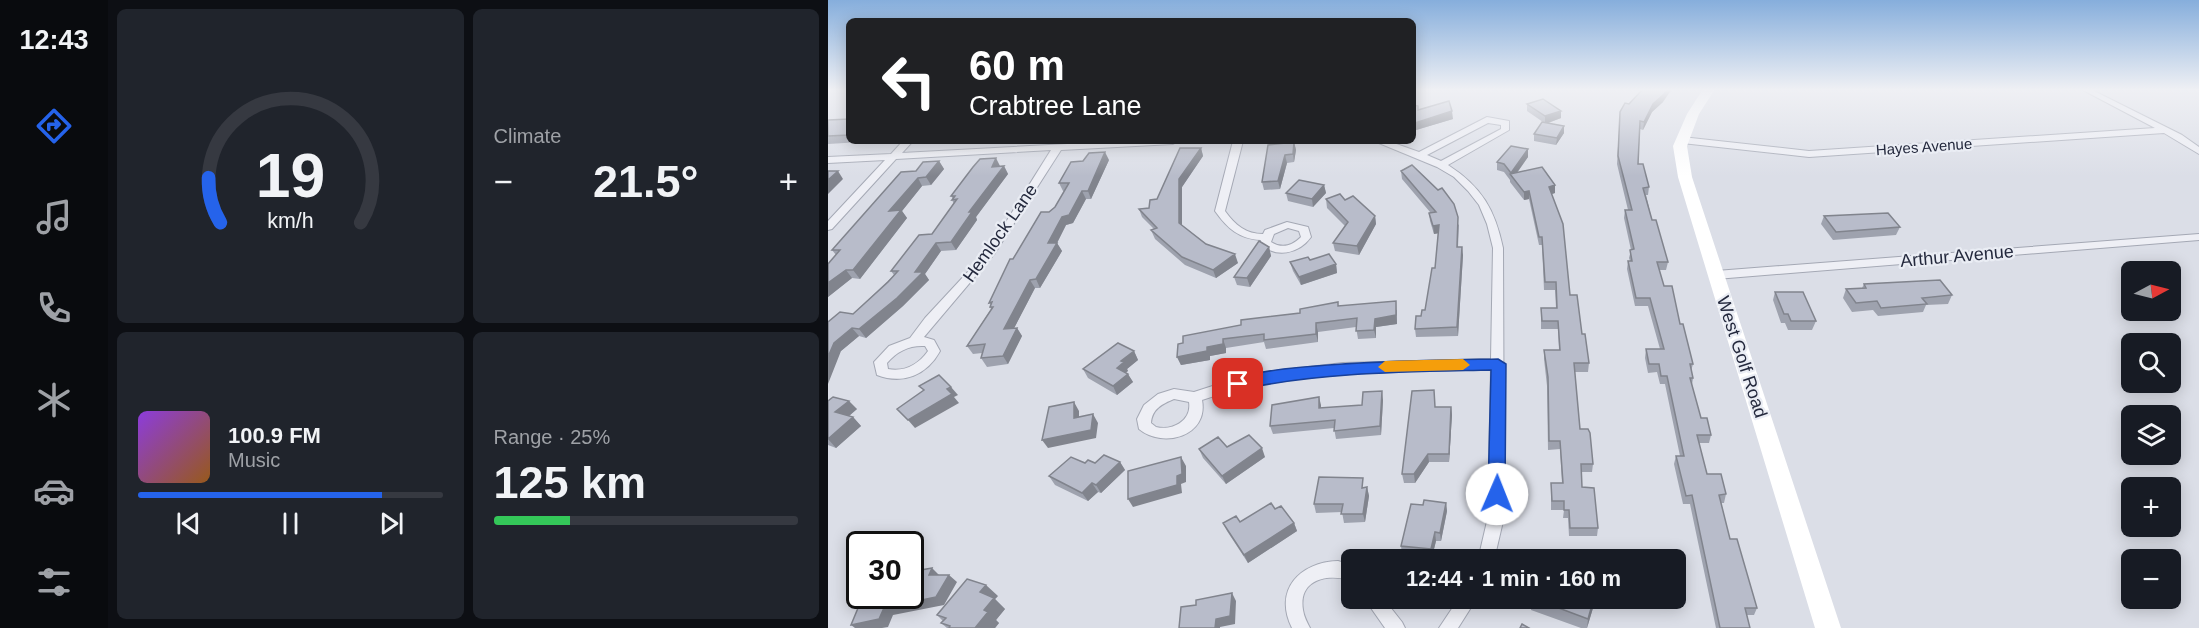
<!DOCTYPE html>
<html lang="en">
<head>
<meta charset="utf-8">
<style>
	:root { --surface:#171b24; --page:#20242c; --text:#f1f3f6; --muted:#9ea1a6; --line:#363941; --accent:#2563eb }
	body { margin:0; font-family:Helvetica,sans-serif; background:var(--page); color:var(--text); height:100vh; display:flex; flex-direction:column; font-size:22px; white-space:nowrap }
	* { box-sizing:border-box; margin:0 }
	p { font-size:20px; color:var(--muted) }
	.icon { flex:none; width:33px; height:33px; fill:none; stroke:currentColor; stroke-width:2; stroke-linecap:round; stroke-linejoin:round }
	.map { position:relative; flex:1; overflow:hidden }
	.drawer { display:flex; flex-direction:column; gap:9px; padding:9px; background:#0d0f14; width:720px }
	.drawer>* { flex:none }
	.hud { position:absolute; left:18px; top:18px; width:570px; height:126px; border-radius:9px; box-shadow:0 3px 15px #0003; background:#202124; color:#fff; overflow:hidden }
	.needle { width:39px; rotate:83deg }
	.fabs { position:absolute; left:1293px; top:261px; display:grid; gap:12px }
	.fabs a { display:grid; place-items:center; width:60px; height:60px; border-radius:9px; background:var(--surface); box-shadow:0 3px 15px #0003; font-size:30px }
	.speed { position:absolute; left:18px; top:531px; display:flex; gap:12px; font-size:30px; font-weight:700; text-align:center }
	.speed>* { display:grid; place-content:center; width:78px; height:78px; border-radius:50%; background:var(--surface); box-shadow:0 3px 15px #0003; line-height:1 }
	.speed .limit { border:3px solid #111; border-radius:9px; background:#fff; color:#111 }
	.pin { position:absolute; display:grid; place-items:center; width:51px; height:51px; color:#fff; margin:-26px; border-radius:12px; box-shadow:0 3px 9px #0006 }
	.me { position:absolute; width:66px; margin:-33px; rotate:1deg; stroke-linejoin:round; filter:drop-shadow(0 0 4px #0008) }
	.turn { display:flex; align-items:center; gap:21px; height:126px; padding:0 24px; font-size:27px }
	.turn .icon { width:78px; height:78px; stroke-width:2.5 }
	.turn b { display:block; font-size:42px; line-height:51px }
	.big { font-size:45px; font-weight:600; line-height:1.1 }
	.drawer .card { flex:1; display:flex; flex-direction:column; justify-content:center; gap:9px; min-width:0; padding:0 21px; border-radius:9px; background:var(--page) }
	.drawer .dial { align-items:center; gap:0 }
	.dial svg { height:156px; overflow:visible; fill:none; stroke:var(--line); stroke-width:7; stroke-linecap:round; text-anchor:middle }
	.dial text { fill:var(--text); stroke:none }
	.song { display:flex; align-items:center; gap:18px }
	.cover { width:72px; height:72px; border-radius:9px; background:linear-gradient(135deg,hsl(270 70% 55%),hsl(30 70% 35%)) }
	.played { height:6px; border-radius:3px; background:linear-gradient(90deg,var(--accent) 80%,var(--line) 80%) }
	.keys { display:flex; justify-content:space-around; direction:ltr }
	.heat { display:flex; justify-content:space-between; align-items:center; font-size:33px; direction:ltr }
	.charge { height:9px; border-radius:4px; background:linear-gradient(90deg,#34c759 25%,var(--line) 0) }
	.drawer .tiles { flex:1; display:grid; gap:9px; grid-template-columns:repeat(2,1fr) }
	.trip { position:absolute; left:513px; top:549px; width:345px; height:60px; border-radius:9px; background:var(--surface); box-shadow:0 3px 15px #0003; font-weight:600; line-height:60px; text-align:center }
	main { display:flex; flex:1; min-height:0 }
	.dock { display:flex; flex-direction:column; width:108px; justify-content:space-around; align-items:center; background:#090b0e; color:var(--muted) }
	.dock .icon { width:42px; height:42px }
	.dock .selected { color:var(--accent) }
	.dock b { font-size:27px; color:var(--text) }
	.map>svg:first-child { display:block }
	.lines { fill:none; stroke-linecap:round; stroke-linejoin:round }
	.street-casing { stroke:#a4a8b4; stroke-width:2 }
	.street { fill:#eeeff5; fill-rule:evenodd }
	.secondary { fill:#fff; fill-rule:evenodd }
	.wall { fill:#9ea2ae }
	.shaded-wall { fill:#81848d }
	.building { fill:#b8bcca; stroke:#81848d; stroke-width:1.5 }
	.route { fill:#2563eb; stroke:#184099; stroke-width:1.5 }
	.slow { fill:#f59e0b }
	.labels { text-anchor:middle; stroke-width:4.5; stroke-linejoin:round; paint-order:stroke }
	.far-street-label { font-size:15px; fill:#24293d; stroke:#eaedf4 }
	.street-label { font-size:18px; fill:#24293d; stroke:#eaedf4 }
</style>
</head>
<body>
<main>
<nav class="dock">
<b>12:43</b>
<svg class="icon selected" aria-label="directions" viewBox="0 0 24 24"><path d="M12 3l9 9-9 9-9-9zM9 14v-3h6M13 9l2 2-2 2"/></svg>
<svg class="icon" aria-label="music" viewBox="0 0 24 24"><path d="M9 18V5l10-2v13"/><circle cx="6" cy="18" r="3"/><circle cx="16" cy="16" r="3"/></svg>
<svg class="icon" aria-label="phone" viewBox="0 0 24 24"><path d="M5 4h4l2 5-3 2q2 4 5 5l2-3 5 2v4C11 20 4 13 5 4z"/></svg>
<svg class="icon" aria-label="climate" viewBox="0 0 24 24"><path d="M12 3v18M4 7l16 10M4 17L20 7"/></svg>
<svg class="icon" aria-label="car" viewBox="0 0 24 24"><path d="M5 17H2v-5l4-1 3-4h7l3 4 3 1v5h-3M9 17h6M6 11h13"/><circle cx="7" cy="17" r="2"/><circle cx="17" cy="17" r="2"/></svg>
<svg class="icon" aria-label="filters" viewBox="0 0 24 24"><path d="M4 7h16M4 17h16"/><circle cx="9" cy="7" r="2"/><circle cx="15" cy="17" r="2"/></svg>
</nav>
<section class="drawer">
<div class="tiles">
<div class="card dial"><svg viewBox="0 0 100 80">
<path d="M14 69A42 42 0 1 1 86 69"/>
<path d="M14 69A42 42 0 0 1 8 46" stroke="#2563eb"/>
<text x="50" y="56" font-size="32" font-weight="700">19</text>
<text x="50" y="72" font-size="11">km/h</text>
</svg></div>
<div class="card"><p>Climate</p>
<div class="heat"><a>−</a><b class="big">21.5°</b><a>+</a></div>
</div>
<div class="card">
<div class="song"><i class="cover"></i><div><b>100.9 FM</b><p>Music</p></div></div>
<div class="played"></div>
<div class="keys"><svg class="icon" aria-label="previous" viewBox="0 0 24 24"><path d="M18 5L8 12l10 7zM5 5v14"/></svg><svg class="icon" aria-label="pause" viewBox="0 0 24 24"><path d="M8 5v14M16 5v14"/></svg><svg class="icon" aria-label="next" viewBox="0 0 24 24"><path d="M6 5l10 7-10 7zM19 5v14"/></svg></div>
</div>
<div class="card"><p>Range · 25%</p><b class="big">125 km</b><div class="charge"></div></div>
</div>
</section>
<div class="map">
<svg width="1371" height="628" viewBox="0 0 1371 628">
	<rect width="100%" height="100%" fill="#dbdee7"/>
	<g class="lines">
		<defs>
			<path id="street" d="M1253 89H1262L1354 135 1371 147V154L1336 133 981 157 854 143 849 140 854 137 981 151 1327 128Z
				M659 117 681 121V130L620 165C654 187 667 210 675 248L676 517 666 560H650L660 517 663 369C565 369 467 368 374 400 381 436 335 449 311 429L309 419 316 405 330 394 346 389 366 392 400 381 437 372 515 363 663 359 665 248 659 224 651 205 640 191 626 177 609 167 546 141H560L591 152ZM660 123 673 125V129L613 161 599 155ZM346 399 361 402C364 421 344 431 328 427L323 423C324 409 334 404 346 399Z
				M75 141H85L74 153 295 141H350L345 144 233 150 167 253 96 337 106 340 112 351C99 375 75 385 49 375L46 362 61 346 82 338 97 318 149 262 178 222 223 150 68 159 4 229 0 230V221L57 160 0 163V157L63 154ZM97 346 100 351C90 365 76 372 60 369L59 363C69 351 82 345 97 346Z
				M405 141H415L397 211C407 225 418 234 435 234L437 230 459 222 480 227 483 237C471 254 447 259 432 243L433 240C411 239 399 228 387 211ZM460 228 471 231 473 237C464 246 454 249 443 242L446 234Z
				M1371 234V240L888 279 882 275 888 271Z
				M510 561 524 565V581C500 573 470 579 475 610 476 617 479 622 482 628H464C445 590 472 562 510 561Z
				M536 598H555L574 622 577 628H557Z
				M631 598H649L630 628H611Z"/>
		</defs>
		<use href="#street" class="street-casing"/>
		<use href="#street" class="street"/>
		<path class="secondary" d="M875 89H887L871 114 859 146 864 177 1013 628H987L850 177 845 146 859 114Z"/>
	</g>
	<path class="wall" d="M835 102 824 112 815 130 812 129 810 164 821 187 820 195H818L824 220 840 262 838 270H831L836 286 852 324 865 364 863 371 865 378 864 385 873 418 883 435 881 443H871L879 474 898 494 896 503H893L902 539 929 608 926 615H919L922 628H888L862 504H855L846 464 848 456H852L837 384H832L829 372 820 373 817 358 818 349H832L820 306H807L799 269 800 261H802L801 258 803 250 796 218 797 210H800L789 164 792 112 801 104Z
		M699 104 733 118 720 123 736 133 728 145 706 141V134L715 122 699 111Z
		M585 105 590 106V109L625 119 588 130 585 128Z
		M21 119V141H50L0 144V120Z
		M466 142 468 150 466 162 459 163 452 189 436 190 434 182Z
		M373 148 375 156 354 187V225L378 244 410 263 388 278 357 265 327 239 323 230 326 229 314 217 311 209 321 208Z
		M700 149V157L689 173 727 193 724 194 742 295 754 334 761 363 760 372H747L752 429 765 464 764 472H753L754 487 770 528 769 536H741L740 518H735L736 510H723V483H734L732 449 720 450 719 386 716 359V350H731L730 329H713V308H728L727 290H716L714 245H711L701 199 696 200 682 182V180L676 172 669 170V162Z
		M281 160 263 199H258L245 223 238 225 229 243 234 251 212 288H207L186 328H189L194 336 180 364 159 367 153 358 154 353 145 354 139 346 163 309 162 307 163 305 161 303 185 259 221 212 227 207 236 191H235L231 183Z
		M111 161 116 169 103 185 94 186 74 211 79 218 32 279 24 278 0 297V264L8 255 4 250 88 171Z
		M172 166H176L180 174 148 217 149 220 128 250 113 251 97 274 101 280 75 306 38 338 31 336 13 351 25 314 66 275 63 271 104 234 126 204 124 200 125 199 123 196Z
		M573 171 631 225 630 247 635 255 630 336 588 337 587 329 597 310 607 268 610 233 606 234 602 221 601 213 602 212 574 179Z
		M496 185 498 193 485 207 460 201 458 193Z
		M498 199 517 200 547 216 548 224 531 255 507 251 505 243 517 226 499 208Z
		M996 216 1072 227 1068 235 1005 240 993 224Z
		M441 247 443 256 422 287 409 285 406 277Z
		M482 260 508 264 509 273 473 285 465 271 462 262Z
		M1036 284 1124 295 1120 304 1098 305 1095 312 1050 316 1045 310 1024 312 1015 298 1018 289 1034 288Z
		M947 292 988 321 984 330H960L957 323H953L945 300Z
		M511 306 569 310V324L548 327V338L530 339 528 327 490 332V342L438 349 436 342 398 348V353L382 356V360L353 365 349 357 355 343 413 325Z
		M306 351 310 360 299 369 300 371 298 372 305 382 289 395 260 378 255 369Z
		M555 400 553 435 508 439 506 428 445 434 442 426 493 405V408L534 405Z
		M0 401 29 409 21 416 25 417 33 426 8 448 0 445Z
		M608 407H623L624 415 621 462H601L587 483H576L574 474Z
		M399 447 437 457 398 484 375 458 371 449Z
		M292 462 297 470 273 493 270 492 260 501 227 485 221 476 257 463Z
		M539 487 541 496 537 522 516 523 514 512 488 513 486 504Z
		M618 503 619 511 613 541H608L604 557 574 554 573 546 595 505Z
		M447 509 466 523 469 531 420 563 399 531 395 523 412 522Z
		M170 596 167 599 177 609 168 620 171 623 167 628H119L113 623 115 621 109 615Z
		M704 598H768L759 628H753L703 610Z"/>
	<path class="shaded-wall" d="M840 89H844L835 102 824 112 815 130 816 122 825 104Z
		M624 111 625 119 588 130 587 123Z
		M733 111V118L717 124V116Z
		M736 126V133L728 145 729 138Z
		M466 142 468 150 466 162 465 154Z
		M373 148 375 156 354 187V231L351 223V179Z
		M700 149V157L685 178 683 173Z
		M277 152 281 160 263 199 260 191Z
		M457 155 459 163 452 189 450 181Z
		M168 158 172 166 164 167Z
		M111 161 116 169 103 185 98 177Z
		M176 166 180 174 148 217 149 220 128 250 123 242 141 212Z
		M10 171 15 179 0 194V180Z
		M90 178 94 186 74 211 79 218 32 279 25 270 61 211Z
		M496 185 498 193 485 207 484 199Z
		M727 185V193L720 195 721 187Z
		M254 191 258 199 245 223 238 225 227 247 229 243 234 251 212 288 208 279 220 243 234 217Z
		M701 191V199L696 200V192Z
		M547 216 548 224 531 255 529 246Z
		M611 225 612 233 606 234 605 226Z
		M108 243 113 251 97 274 101 280 75 306 38 338 31 329 87 272Z
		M441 247 443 256 422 287 419 278Z
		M634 247 635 255 630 336 629 327Z
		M407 254 410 263 388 278 385 270Z
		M508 264 509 273 473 285 471 277Z
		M18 270 24 278 0 297V283Z
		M202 280 207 288 181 338 176 329Z
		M568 301 569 324 548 327V338L546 330 547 319Z
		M488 323 490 332V342L488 334Z
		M24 328 31 336 13 351 0 384V357L6 343Z
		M189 328 194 336 180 364 175 356Z
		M395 339 398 348V353L382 356V360L353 365 349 357 379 347Z
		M306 351 310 360 299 369 300 371 293 376 289 368 293 361Z
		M300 374 305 382 289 395 285 386Z
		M123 387 130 395 126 397 131 403 87 428 80 420Z
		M554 391 555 400 553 435 552 426Z
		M491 397 493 405V417L491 408Z
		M21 401 29 409 15 421 7 412Z
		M246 402 251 411V427L246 418Z
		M623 407 624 415 621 462V454Z
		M265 414 270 423 268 438 220 448 214 440Z
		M25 417 33 426 8 448 0 439Z
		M434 448 437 457 398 484 394 476Z
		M600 454 601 462 587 483 586 474Z
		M353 457 358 466V482L353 484 354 493 305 507 300 499 349 476Z
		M292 462 297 470 273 493 268 485Z
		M264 483 270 492 260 501 254 493Z
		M539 487 541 496 537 522 535 514Z
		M618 503 619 511 613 541 612 533Z
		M466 523 469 531 420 563 416 555Z
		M607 532 608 541 604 557 603 549Z
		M104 568 112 576 101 575Z
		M121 575 129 582 116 605 65 615 60 627 54 628H27L23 625Z
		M158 585 170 596 167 599 177 609 168 620 171 623 167 628H147L156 610 152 592Z
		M404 593 408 601 407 624 392 627V628H387L388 619Z
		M766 598H768L759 628 760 619Z"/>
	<path class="building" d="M815 89H840L836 94 825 104 816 122 812 121 810 164H815L821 187 815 188 824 220H828L840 262H829L836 286H844L852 324H855L865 364H862L865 378H862L873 418H879L883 435H869L879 474H893L898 494 891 495 902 539H909L929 608H917L922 628H892L864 495 858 496 848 456H856L839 376H833L831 364H821L818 349H836L822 298H808L800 261H804L802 250 806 249 797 210H804L790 156 792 112 797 103 801 104Z
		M715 99 733 111 717 116 699 104Z
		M621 101 624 111 587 123 585 121V105L590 106V110Z
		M21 119V135L0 136V120Z
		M714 122 736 126 729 138 706 134Z
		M466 142 465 154 457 155 450 181 434 182 440 145Z
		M683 146 700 149 683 173 676 164 669 162Z
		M352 148H373L351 179V223L378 244 407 254 385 270 354 257 323 230 329 228 311 209 321 208 322 200 329 199Z
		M277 152 260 191H254L241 215 234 217 220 243H229L208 279 202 280 176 329 189 328 175 356 153 358 157 344 139 346 165 307H162L164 302 161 303 182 259H185L213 212H221L227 207 241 183H231L243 162 255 161 261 153Z
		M168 158 164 167 176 166 141 212H144L123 242 108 243 87 272H95L69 298 31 329 24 328 6 343 0 357V322L12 312 25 314 60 282 70 271H63L91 235 104 234 129 199 124 200 127 196H123L145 167 152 159Z
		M111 161 98 177 90 178 61 211 73 210 25 270H18L0 283V264L12 250H4L73 172 88 171 95 162Z
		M584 165 610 190 614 188 626 204 630 217 629 247H634L629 327 587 329 588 316H593L594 310H597L604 268H607L611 225 605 226 601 213 608 212 573 171Z
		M714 167 727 185 721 187 735 224 742 295H749L754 334H757L761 363H746L752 429H760L762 433 765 464H753L754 487 766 488 770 528H742L741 510H736V501H724L723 483H735L732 441H721L720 377 716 350H732L730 321H714L713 308H729L728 282H717L714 237H711L701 191 696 192 682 174Z
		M0 171H10L0 180Z
		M471 180 496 185 484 199 458 193Z
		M512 194 517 200 525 196 547 216 529 246 505 243 520 222 498 199Z
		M1060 213 1072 227 1008 232 996 216Z
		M431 241 441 247 419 278 406 277Z
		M501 254 508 264 471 277 462 262 480 257 482 260Z
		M1112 280 1124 295 1094 298 1099 304 1053 308 1049 301 1028 303 1018 289 1038 288 1036 284Z
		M947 292H975L988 321H963L960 314H956Z
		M568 301V315L547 319 546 330 528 331 529 318 488 323V334L436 340V334L395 339V344L379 347V351L349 357 350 344 355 343V336L413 325V320L472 313V309L510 302V306Z
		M290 343 306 351 293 361 296 362 289 368 300 374 285 386 255 369Z
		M111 375 123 387 119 389 124 394 80 420 69 409 96 390 91 386Z
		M606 390 607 407H623L621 454H600L586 474H574L584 391Z
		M554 391 552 426 506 431 507 420 442 426 444 405 491 397V408L534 405 535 392Z
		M5 397 21 401 7 412 25 417 0 439V401Z
		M246 402V418L265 414 263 430 214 440 221 407Z
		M421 435 434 448 394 476 371 449 390 437 399 447Z
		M276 455 292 462 268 485 264 483 254 493 221 476 243 457 257 463 260 460 267 463Z
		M353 457 354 474 349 476V485L300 499V471Z
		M491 477 535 478 534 488 539 487 535 514H513L515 504H486Z
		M596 500 618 503 612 533 607 532 603 549 573 546 583 504 595 505Z
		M443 503 447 509 453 506 466 523 416 555 395 523 408 516 412 522Z
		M104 568 101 575H121L108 597 56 608 51 619 23 625 35 596H82V572Z
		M139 579 158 585 152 592 166 598 156 610 160 612 147 628H121L122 626 113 623 118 618 109 615Z
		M404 593 402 616 388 619 387 628H351L353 607 368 605V600Z
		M704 598H766L760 619Z
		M694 624 701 628H692Z"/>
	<linearGradient id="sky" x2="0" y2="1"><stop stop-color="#86aedc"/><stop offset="0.51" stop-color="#eff0f4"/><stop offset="1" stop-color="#eff0f4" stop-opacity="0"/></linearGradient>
	<rect width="1371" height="176" fill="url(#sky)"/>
	<path class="route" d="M670 359 678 364 677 494 675 499 669 501 662 499 660 494 663 370C578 372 493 372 410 390L402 384C415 361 635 360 670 359Z"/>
	<path class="slow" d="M635 359 642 365 635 370 557 372 550 367 557 361Z"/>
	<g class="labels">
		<g class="far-street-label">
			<text transform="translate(1096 147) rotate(-4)" y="5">Hayes Avenue</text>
		</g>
		<g class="street-label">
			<text transform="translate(172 233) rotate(-55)" y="6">Hemlock Lane</text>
			<text transform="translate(1129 256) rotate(-5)" y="6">Arthur Avenue</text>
			<text transform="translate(914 357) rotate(72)" y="6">West Golf Road</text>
		</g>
	</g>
</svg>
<div class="fabs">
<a><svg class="needle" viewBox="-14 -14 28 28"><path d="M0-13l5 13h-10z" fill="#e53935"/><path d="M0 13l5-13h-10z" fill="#9ea1a6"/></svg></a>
<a><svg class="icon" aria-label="search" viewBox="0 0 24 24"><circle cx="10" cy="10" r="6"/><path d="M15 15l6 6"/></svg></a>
<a><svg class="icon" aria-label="layers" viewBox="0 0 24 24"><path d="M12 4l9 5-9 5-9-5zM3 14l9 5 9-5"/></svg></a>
<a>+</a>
<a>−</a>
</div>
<div class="speed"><div class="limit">30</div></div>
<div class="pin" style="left:410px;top:384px;background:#d93025"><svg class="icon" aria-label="arrive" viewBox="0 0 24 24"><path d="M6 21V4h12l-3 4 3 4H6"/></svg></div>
<svg class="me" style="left:669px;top:494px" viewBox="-20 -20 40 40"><circle r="19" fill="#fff"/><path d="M0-13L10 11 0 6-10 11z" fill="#2563eb"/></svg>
<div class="trip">12:44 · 1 min · 160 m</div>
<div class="hud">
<div class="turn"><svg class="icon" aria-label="left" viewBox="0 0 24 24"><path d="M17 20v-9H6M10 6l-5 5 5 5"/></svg><div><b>60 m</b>Crabtree Lane</div></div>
</div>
</div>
</main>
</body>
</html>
